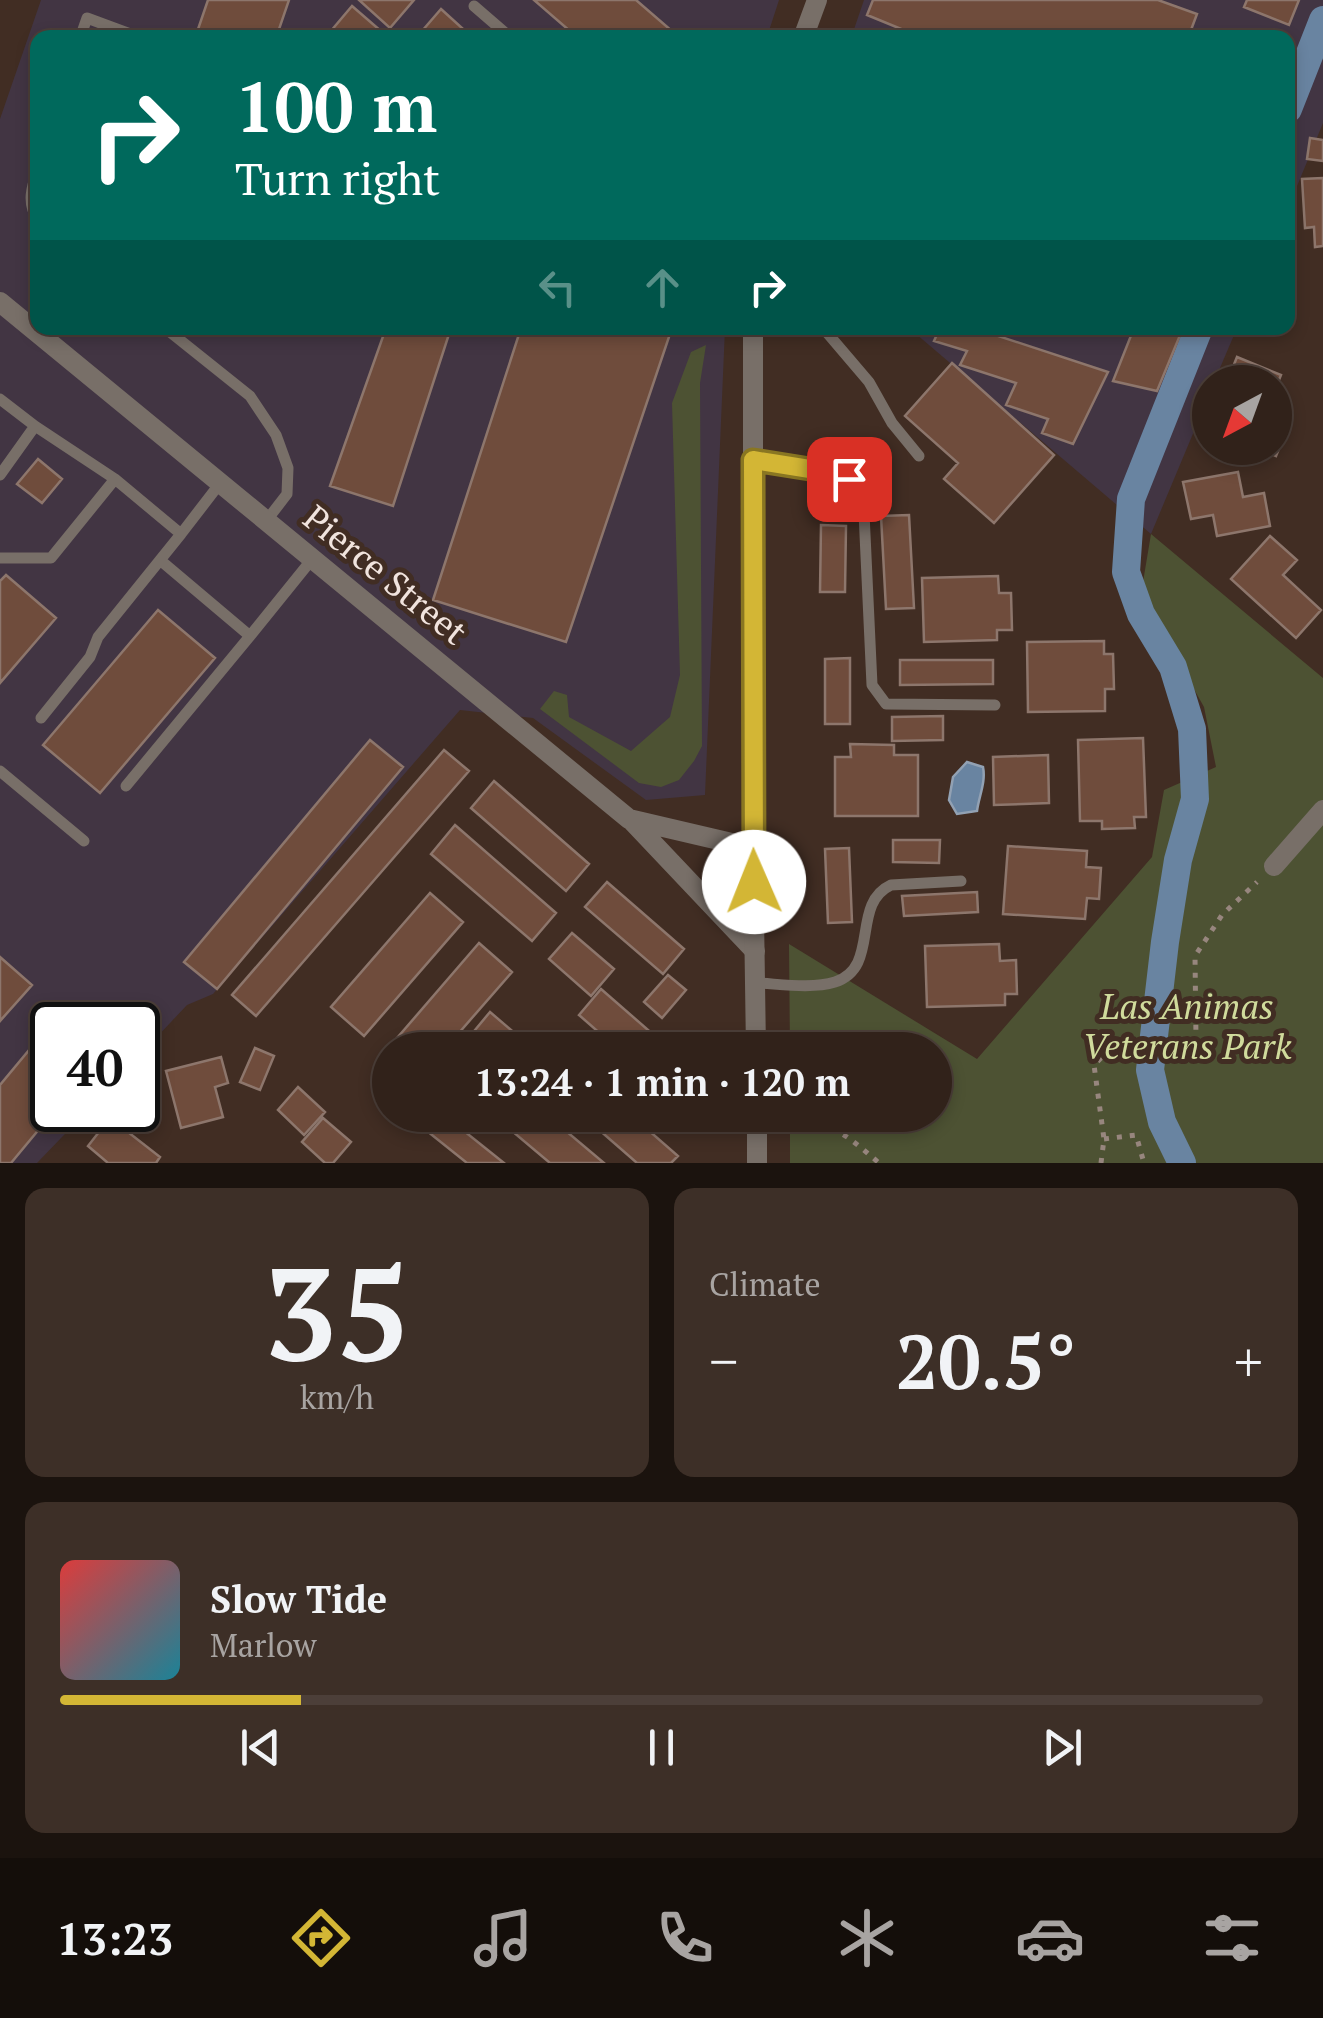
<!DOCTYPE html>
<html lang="en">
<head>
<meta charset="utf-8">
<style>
	:root { --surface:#31221a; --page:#3d2f27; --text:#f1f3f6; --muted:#a8a4a2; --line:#4c3f39; --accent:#d3b635 }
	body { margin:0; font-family:"PT Serif",serif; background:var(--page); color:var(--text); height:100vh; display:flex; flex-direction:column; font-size:38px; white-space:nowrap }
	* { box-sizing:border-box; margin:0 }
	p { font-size:32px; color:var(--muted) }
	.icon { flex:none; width:55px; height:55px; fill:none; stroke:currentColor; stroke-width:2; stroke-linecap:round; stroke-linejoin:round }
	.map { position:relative; height:1163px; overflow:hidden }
	.details { display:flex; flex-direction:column; gap:25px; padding:25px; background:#1b130e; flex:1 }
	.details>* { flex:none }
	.hud { position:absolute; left:30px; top:30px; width:1265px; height:305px; border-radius:20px; box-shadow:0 5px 15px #0003,0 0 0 2px var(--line); background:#00695c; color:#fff; overflow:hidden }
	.needle { width:65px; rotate:221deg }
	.buttons { position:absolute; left:1192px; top:365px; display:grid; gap:20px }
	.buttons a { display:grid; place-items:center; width:100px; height:100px; border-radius:50%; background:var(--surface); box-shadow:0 5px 15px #0003,0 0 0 2px var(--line); font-size:50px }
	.speed { position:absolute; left:30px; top:1002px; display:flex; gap:20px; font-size:50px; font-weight:700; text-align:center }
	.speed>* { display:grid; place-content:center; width:130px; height:130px; border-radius:50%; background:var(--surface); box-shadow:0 5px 15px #0003,0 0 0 2px var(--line); line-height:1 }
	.speed .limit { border:5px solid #111; border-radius:15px; background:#fff; color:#111 }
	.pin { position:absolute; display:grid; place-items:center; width:85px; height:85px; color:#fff; margin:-42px; border-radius:20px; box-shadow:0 5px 15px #0006 }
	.me { position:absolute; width:110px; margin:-55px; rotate:359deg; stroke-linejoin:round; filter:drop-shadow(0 0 8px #0008) }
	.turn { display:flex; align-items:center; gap:35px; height:210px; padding:0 40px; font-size:45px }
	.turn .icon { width:130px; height:130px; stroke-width:2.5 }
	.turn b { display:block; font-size:70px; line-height:85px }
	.lanes { display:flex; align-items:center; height:95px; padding:0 40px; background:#0003; justify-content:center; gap:50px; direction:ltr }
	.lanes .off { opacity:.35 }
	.big { font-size:75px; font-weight:800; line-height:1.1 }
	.details .card { flex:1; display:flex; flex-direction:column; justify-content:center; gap:15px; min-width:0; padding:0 35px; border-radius:20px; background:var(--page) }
	.details .dial { align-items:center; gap:0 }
	.dial b { font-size:130px; line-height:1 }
	.song { display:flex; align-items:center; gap:30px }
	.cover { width:120px; height:120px; border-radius:15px; background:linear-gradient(135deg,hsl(0 70% 55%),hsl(190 70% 35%)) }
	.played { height:10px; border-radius:5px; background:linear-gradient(90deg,var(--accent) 20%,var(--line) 20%) }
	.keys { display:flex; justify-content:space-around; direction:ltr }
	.heat { display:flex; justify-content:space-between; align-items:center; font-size:55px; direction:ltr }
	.details .tiles { flex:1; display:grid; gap:25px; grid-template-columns:1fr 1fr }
	.card:last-child { grid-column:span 2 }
	.trip { position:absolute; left:372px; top:1032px; width:580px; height:100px; border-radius:50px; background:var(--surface); box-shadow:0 5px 15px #0003,0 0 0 2px var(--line); font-weight:800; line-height:100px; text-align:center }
	.tabs { display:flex; height:160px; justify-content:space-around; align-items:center; background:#140e0a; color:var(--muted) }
	.tabs .icon { width:70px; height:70px }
	.tabs .current { color:var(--accent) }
	.tabs b { font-size:45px; color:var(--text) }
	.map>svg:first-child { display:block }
	.commercial { fill:#423543 }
	.green { fill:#4d5233 }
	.water { fill:#6984a1; stroke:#92a1b3; stroke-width:2.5 }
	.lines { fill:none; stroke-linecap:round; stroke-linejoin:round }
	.canal { stroke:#6984a1; stroke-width:28 }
	.building { fill:#6f4c3c; stroke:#8d766c; stroke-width:2.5 }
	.path { stroke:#97867e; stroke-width:5; stroke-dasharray:5 8; stroke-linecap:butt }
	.service { stroke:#786f68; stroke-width:11 }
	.minor { stroke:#786f68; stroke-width:20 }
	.tertiary { stroke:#786f68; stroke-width:20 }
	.route-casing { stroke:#897622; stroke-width:25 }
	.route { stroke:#d3b635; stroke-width:18 }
	.labels { text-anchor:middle; stroke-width:10; stroke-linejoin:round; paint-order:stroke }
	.street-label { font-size:35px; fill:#f1e4de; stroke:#412d23 }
	.park-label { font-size:35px; font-style:italic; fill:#d0db9c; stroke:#412d23 }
</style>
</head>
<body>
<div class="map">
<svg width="1323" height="1163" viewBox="0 0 1323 1163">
	<rect width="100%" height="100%" fill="#412d23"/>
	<path class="commercial" d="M41 0H779L767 37 38 38V328H725L705 795 646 800 533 718 460 710 213 994 187 1005 138 1057V1025H52V1110H88L37 1163H0V119Z
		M864 0H1323V123L1288 208V38H851Z
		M909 328H1237L1214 382H1210V393L1151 534Z"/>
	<path class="green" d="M706 345 700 383 702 746 694 761 679 780 661 787 639 783 540 709 554 691 567 695 569 717 631 751 670 717 680 675 672 403 691 352Z
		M1151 534 1323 678V1163H790V1115H935V1050H790L789 944 977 1059 1152 857 1164 790 1216 767 1204 707 1152 614 1143 582Z"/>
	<path class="water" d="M967 762 983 767C986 782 979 796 977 811L957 814 949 800 953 777Z"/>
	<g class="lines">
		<path class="canal" d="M1288 109 1323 20
			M1182 1163 1162 1122 1150 1070 1165 942 1178 860 1195 799 1192 729 1173 667 1141 614 1126 572 1131 499 1199 328"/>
	</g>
	<path class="building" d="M208 0H289L276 38H195Z
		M359 0H414L390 28Z
		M534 0H636L680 38H578Z
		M873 0H1158L1197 14 1188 38H923L867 15Z
		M1247 0H1299L1289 25 1244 7Z
		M352 6 389 38H325Z
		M441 9 473 38H416Z
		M1310 138 1323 140V161L1307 159Z
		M1323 178V246L1315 247 1314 227 1305 228 1302 179Z
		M386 328H451L393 506 330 486Z
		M521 328H672L566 642 433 600Z
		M940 328H974L1108 372 1073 444 1042 433 1048 419 1006 405 1016 383 960 365 967 351 934 341Z
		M1134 328H1183L1157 391 1113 381Z
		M1237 357 1281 375 1275 390V382H1227Z
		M952 363 1054 455 994 523 944 479 958 463 905 416Z
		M1275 424 1287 429 1276 456 1257 448H1275Z
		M38 459 62 479 42 503 17 484Z
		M1238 472 1243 497 1264 493 1270 526 1217 536 1213 515 1191 519 1183 482Z
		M909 515 914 608 886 609 881 516Z
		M821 525 846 526 845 592H820Z
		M1270 536 1297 560 1283 575 1321 610 1296 638 1231 579Z
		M6 575 56 618 0 683V581Z
		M998 576 999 593H1011L1012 630H997V640L924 642 922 578Z
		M158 610 215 658 100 793 43 745Z
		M1104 641V654H1113L1114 689H1105V711L1028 712 1027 642Z
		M850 658V724H825V659Z
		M900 660H993V684L900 685Z
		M943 716V740L892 741V717Z
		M1143 738 1146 817H1134L1135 828 1102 829V821H1080L1078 740Z
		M370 740 403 767 217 989 184 962Z
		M850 744 894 745V755H918V816H835V757H851Z
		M444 750 469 771 256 1016 232 995Z
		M1048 755 1049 803 994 805 993 757Z
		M494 781 589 864 566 891 471 808Z
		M455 825 556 913 532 941 431 854Z
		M893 840H940L939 863 893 862Z
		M1008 846 1087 851 1086 867 1101 868 1099 899 1087 898 1085 919 1003 914Z
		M849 848 852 922 828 923 825 849Z
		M607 882 684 949 663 974 585 907Z
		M977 892 978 912 904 916 902 896Z
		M430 893 463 922 364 1036 331 1007Z
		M572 933 614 969 591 996 549 959Z
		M479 943 512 972 444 1050H390V1057L385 1052Z
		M999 944 1000 961 1016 960 1017 994H1005V1005L927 1007 925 946Z
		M0 957 32 985 0 1021Z
		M668 975 686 990 662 1018 644 1002Z
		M601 989 671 1050H619L579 1015Z
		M64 1008 86 1025H52V1110H55L11 1163H0V1085Z
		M490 1012 525 1042 518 1050H486L470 1036Z
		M255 1048 274 1056 260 1090 240 1082Z
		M221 1057 228 1083 215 1087 223 1117 181 1128 166 1071Z
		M298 1087 325 1112 304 1135 278 1110Z
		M407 1115H444L504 1163H467Z
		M493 1115H547L604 1163H550Z
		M582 1115H631L678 1156 671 1163H637Z
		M110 1118 160 1157 156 1163H108L88 1146Z
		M323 1118 351 1142 333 1163H325L302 1142Z"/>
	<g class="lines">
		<path class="path" d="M795 1116C834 1124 849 1137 879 1163
			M1104 1139 1136 1135 1144 1163
			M1101 1163 1104 1139 1094 1065 1115 1044 1136 1041 1182 1046 1196 1039 1195 956 1222 915 1257 882"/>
		<path class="service" d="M474 6 511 38
			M80 38 87 18 141 38
			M38 168C32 186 26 203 38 220
			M165 328 250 396 276 435 288 468 287 494 267 520
			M823 328 869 382 892 423 919 456
			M0 399 35 426 115 479 51 558H0
			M753 461 816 470 849 479 864 513 872 685 886 704 995 705
			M0 475 35 426
			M181 534 221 482
			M250 636 313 558
			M41 718 90 657 98 637 181 534 115 479
			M0 771 84 841
			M126 786 250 636 160 560
			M756 983C780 984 812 989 835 982 881 967 850 904 891 885L961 881"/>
		<path class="minor" d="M0 302 629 819 753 848
			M631 820 755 951
			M1274 866 1323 810"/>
		<path class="tertiary" d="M803 38 817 0
			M753 328V848L756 1050
			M757 1115V1163"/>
	</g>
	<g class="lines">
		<defs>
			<path id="route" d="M754 882 753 460 816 470 849 479"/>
		</defs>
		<use href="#route" class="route-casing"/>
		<use href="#route" class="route"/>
	</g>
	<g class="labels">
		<g class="street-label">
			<text transform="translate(385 575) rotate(39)" y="12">Pierce Street</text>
		</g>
		<g class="park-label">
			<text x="1187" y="1019">Las Animas<tspan x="1187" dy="40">Veterans Park</tspan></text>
		</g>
	</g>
</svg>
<div class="buttons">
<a><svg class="needle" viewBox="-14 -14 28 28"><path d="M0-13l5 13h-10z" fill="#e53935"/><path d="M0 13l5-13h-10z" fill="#a8a4a2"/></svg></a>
</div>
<div class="speed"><div class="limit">40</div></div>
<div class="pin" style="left:849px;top:479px;background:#d93025"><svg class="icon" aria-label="arrive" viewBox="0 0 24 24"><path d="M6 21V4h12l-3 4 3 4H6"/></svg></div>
<svg class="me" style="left:754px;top:882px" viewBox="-20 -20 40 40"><circle r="19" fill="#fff"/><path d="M0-13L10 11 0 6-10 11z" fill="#d3b635"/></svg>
<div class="trip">13:24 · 1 min · 120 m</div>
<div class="hud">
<div class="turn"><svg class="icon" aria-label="right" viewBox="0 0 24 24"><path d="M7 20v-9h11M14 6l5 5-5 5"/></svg><div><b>100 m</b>Turn right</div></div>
<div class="lanes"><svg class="icon off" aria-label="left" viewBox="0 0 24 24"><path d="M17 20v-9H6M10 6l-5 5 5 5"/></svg><svg class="icon off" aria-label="ahead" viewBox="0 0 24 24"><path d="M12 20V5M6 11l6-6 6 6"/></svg><svg class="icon" aria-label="right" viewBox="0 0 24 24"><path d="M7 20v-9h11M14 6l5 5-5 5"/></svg></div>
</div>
</div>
<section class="details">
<div class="tiles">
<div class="card dial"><b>35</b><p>km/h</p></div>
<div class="card"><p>Climate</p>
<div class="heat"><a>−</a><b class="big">20.5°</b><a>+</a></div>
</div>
<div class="card">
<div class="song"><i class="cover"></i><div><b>Slow Tide</b><p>Marlow</p></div></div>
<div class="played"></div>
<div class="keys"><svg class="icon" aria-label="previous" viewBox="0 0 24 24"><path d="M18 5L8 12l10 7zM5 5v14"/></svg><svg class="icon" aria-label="pause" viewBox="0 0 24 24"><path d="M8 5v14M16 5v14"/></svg><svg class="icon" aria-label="next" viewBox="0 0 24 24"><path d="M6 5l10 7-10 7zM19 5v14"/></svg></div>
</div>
</div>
</section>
<nav class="tabs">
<b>13:23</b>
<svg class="icon current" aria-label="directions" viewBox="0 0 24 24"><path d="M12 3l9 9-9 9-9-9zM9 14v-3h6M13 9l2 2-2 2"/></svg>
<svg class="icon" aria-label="music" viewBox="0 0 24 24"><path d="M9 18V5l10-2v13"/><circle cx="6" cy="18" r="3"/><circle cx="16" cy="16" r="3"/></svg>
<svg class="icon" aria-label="phone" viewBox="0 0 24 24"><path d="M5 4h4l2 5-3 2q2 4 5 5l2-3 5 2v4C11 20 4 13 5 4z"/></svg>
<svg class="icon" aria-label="climate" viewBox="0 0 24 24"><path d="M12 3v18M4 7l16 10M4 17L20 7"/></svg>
<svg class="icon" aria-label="car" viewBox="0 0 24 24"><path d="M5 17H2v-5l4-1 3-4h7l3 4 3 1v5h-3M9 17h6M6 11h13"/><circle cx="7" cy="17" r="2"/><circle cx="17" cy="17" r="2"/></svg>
<svg class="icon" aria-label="filters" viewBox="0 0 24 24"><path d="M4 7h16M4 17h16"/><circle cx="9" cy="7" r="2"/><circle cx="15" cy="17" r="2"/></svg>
</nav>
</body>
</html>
